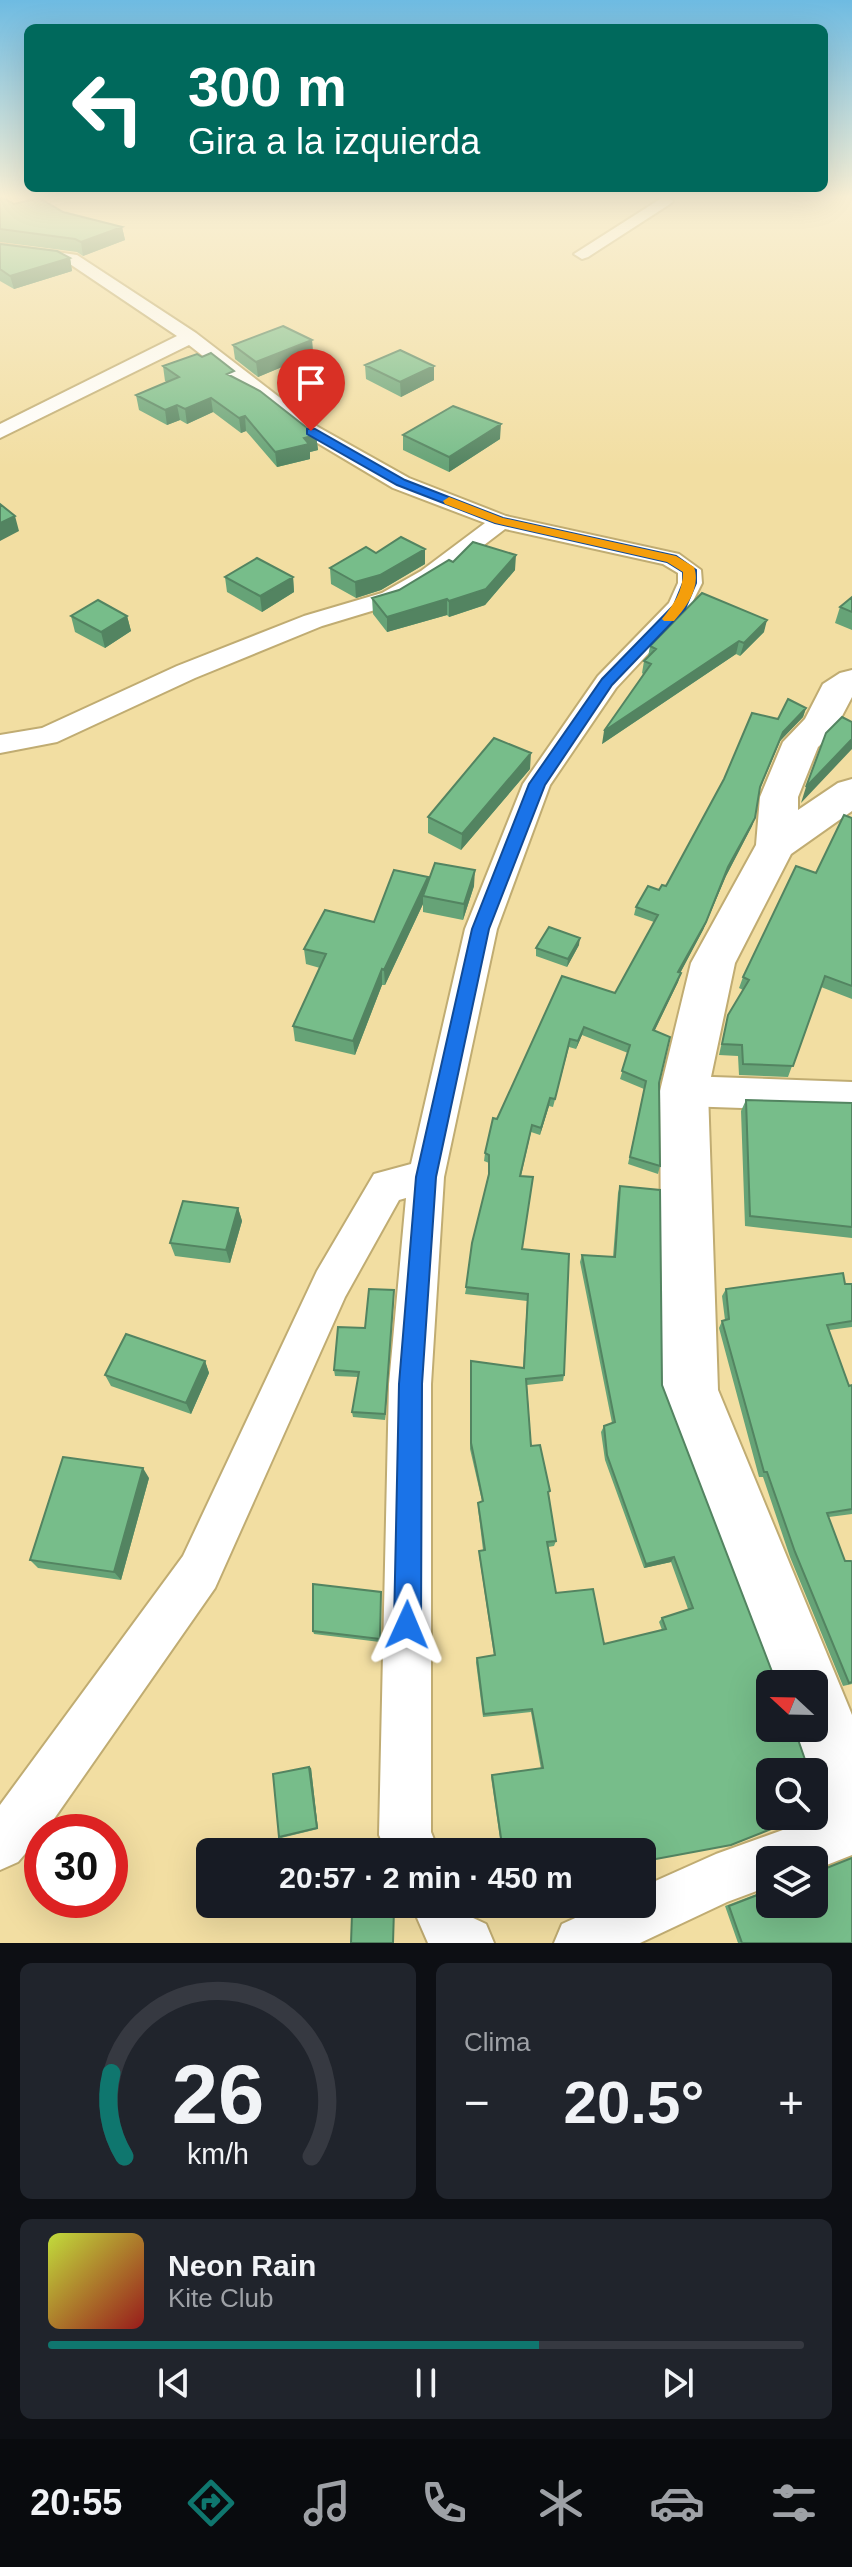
<!DOCTYPE html>
<html lang="es">
<head>
<meta charset="utf-8">
<style>
	:root { --surface:#171b24; --page:#20242c; --text:#f1f3f6; --muted:#9ea1a6; --line:#363941; --accent:#0f766e }
	body { margin:0; font-family:Helvetica,sans-serif; background:var(--page); color:var(--text); height:100vh; display:flex; flex-direction:column; font-size:30px; white-space:nowrap }
	* { box-sizing:border-box; margin:0 }
	p { font-size:26px; color:var(--muted) }
	.icon { flex:none; width:44px; height:44px; fill:none; stroke:currentColor; stroke-width:2; stroke-linecap:round; stroke-linejoin:round }
	.map { position:relative; height:1943px; overflow:hidden }
	.details { display:flex; flex-direction:column; gap:20px; padding:20px; background:#0d0f14; flex:1 }
	.details>* { flex:none }
	.guide { position:absolute; left:24px; top:24px; width:804px; height:168px; border-radius:12px; box-shadow:0 8px 32px #0002; background:#00695c; color:#fff; overflow:hidden }
	.needle { width:52px; rotate:292deg }
	.fabs { position:absolute; left:756px; top:1670px; display:grid; gap:16px }
	.fabs a { display:grid; place-items:center; width:72px; height:72px; border-radius:12px; background:var(--surface); box-shadow:0 8px 32px #0002; font-size:40px }
	.speed { position:absolute; left:24px; top:1814px; display:flex; gap:16px; font-size:40px; font-weight:700; text-align:center }
	.speed>* { display:grid; place-content:center; width:104px; height:104px; border-radius:50%; background:var(--surface); box-shadow:0 8px 32px #0002; line-height:1 }
	.speed .limit { border:12px solid #d22; background:#fff; color:#111 }
	.pin { position:absolute; display:grid; place-items:center; width:68px; height:68px; color:#fff; margin:-82px -34px; border-radius:50% 50% 50% 0; rotate:-45deg; box-shadow:0 0 8px #0007 }
	.pin .icon { rotate:45deg }
	.me { position:absolute; width:88px; margin:-44px; rotate:1deg; stroke-linejoin:round; filter:drop-shadow(0 0 6px #0008) }
	.turn { display:flex; align-items:center; gap:28px; height:168px; padding:0 32px; font-size:36px }
	.turn .icon { width:104px; height:104px; stroke-width:2.5 }
	.turn b { display:block; font-size:56px; line-height:68px }
	.big { font-size:60px; font-weight:700; line-height:1.1 }
	.details .tile { flex:1; display:flex; flex-direction:column; justify-content:center; gap:12px; min-width:0; padding:0 28px; border-radius:12px; background:var(--page) }
	.details .dial { align-items:center; gap:0 }
	.dial svg { height:208px; overflow:visible; fill:none; stroke:var(--line); stroke-width:7; stroke-linecap:round; text-anchor:middle }
	.dial text { fill:var(--text); stroke:none }
	.song { display:flex; align-items:center; gap:24px }
	.cover { width:96px; height:96px; border-radius:12px; background:linear-gradient(135deg,hsl(70 70% 55%),hsl(0 70% 35%)) }
	.played { height:8px; border-radius:4px; background:linear-gradient(90deg,var(--accent) 65%,var(--line) 65%) }
	.keys { display:flex; justify-content:space-around; direction:ltr }
	.heat { display:flex; justify-content:space-between; align-items:center; font-size:44px; direction:ltr }
	.details .tiles { flex:1; display:grid; gap:20px; grid-template-columns:1fr 1fr }
	.tile:last-child { grid-column:span 2 }
	.trip { position:absolute; left:196px; top:1838px; width:460px; height:80px; border-radius:12px; background:var(--surface); box-shadow:0 8px 32px #0002; font-weight:700; line-height:80px; text-align:center }
	.menu { display:flex; height:128px; justify-content:space-around; align-items:center; background:#090b0e; color:var(--muted) }
	.menu .icon { width:56px; height:56px }
	.menu .on { color:var(--accent) }
	.menu b { font-size:36px; color:var(--text) }
	.map>svg:first-child { display:block }
	.lines { fill:none; stroke-linecap:round; stroke-linejoin:round }
	.street-casing { stroke:#c0ac72; stroke-width:4 }
	.secondary-casing { stroke:#c0ac72; stroke-width:4 }
	.street { fill:#fff; fill-rule:evenodd }
	.secondary { fill:#fff; fill-rule:evenodd }
	.wall { fill:#66a377 }
	.shaded-wall { fill:#538461 }
	.building { fill:#77bd8a; stroke:#538461; stroke-width:2 }
	.route { fill:#1a73e8; stroke:#114b97; stroke-width:2 }
	.slow { fill:#f59e0b }
</style>
</head>
<body>
<div class="map">
<svg width="852" height="1943" viewBox="0 0 852 1943">
	<rect width="100%" height="100%" fill="#f2dea2"/>
	<g class="lines">
		<defs>
			<path id="street" d="M665 196 673 201 670 204 588 257 582 259 574 254Z
				M0 244 77 255 196 333 318 427 409 478 506 516 679 554 701 570 702 583 688 611 616 688 550 785 497 929 444 1177 431 1384V1832L439 1852H387L379 1835 389 1384 406 1198 399 1200 345 1297 215 1588 49 1826 18 1862 0 1870V1805L183 1556 317 1271 374 1174 411 1164 465 929 523 784 598 676 669 603 678 583V573L663 564 505 529 437 581 398 603 322 626 195 678 57 742 0 753V735L42 728 177 666 304 616 382 593 421 571 485 523 393 488 304 435 189 345 0 438V424L177 336 67 262 0 254Z
				M684 1076 852 1082V1112L684 1106 672 1101 667 1091 672 1081Z
				M852 1805V1855L814 1870V1860H770V1886L727 1902 640 1943H554L562 1924 606 1904H642V1887L716 1854Z
				M411 1904H465L471 1917 486 1924 494 1943H428Z"/>
			<path id="secondary" d="M852 670V697L833 733 818 747 798 797V810L838 783 852 779V811L791 854 735 963 708 1091 718 1390 852 1715V1833L828 1822 814 1789V1772H807L791 1728H814V1684H774L662 1390 660 1091 691 963 756 845 760 797 783 742 805 719 823 684 840 673Z"/>
		</defs>
		<use href="#street" class="street-casing"/>
		<use href="#secondary" class="secondary-casing"/>
		<use href="#street" class="street"/>
		<use href="#secondary" class="secondary"/>
	</g>
	<path class="wall" d="M0 196 14 204 63 212 122 227 125 240 83 256 77 252 0 242Z
		M0 244 70 258 72 271 14 289 0 281Z
		M312 340 313 354 258 377 235 359 233 345Z
		M365 365 434 380 401 397 366 379Z
		M163 366 235 379 316 435 318 450 310 452V459L277 467 246 431 241 433 213 412 187 424 180 420 167 425 139 410 136 395 167 382 165 381Z
		M403 435 500 439 449 472 403 450Z
		M425 549V564L381 590 356 598 331 584 330 568 376 553Z
		M453 562 515 570 485 605 449 617 447 615 387 632 373 614 372 598 399 590Z
		M225 577H293L294 592 262 612 227 592Z
		M852 597V630L835 623 840 607Z
		M71 616H127L131 631 105 648 75 632Z
		M764 632 740 656 736 654 602 744 643 674 642 673 644 661 648 657 650 646Z
		M806 708 803 717 780 741 759 791 752 826 726 876 703 930 680 973 678 982 655 1030 659 1083 660 1166 658 1174 628 1164 644 1089 620 1079 628 1053 582 1035 576 1049 569 1047 553 1107 549 1106 540 1135 531 1132 521 1176 522 1249 564 1375 563 1381 527 1385 531 1446 548 1497 556 1541 554 1546 548 1547 556 1593 604 1644 662 1630 659 1622 662 1618 688 1609 671 1562 644 1568 605 1460 601 1432 604 1426 612 1423 580 1262 582 1255 613 1257 618 1193 620 1186 662 1385 776 1682 642 1852H502L491 1777 492 1775 541 1769 531 1712 483 1717 476 1662 477 1658 494 1656 479 1555V1551L483 1550 478 1508V1503L482 1501 470 1449V1367L523 1368 527 1301 465 1294 488 1176 489 1163 484 1161 485 1153 497 1119 562 976 615 993 654 922 634 915 636 907 666 886 778 719Z
		M530 769 461 850 428 833V817Z
		M852 818V999L821 987 788 1077 739 1075 738 1056 719 1055 728 1015 743 990 739 988 743 977 816 873Z
		M428 882 474 886 463 920 423 912V904L385 985H382L355 1055 295 1041 293 1026 320 968 306 964 304 949 374 922Z
		M579 945 567 967 536 956V948Z
		M746 1100 852 1103V1238L745 1226 741 1111Z
		M238 1208 242 1221 230 1263 175 1256 170 1243Z
		M852 1284V1327L829 1330 849 1386 852 1385V1514L829 1517 852 1684 843 1686 790 1557 763 1477H759L719 1328 722 1321 725 1320 722 1296 726 1289Z
		M394 1290 385 1420 353 1417 352 1412 358 1377 335 1376 334 1370Z
		M205 1361 209 1373 191 1414 111 1386 105 1375Z
		M149 1478 121 1580 38 1568 30 1560Z
		M381 1596 380 1642 314 1634 313 1631Z
		M309 1767 311 1768 318 1829 281 1838 279 1837Z
		M852 1857V1943H738L725 1906 770 1889V1904H814V1872Z"/>
	<path class="shaded-wall" d="M122 227 125 240 83 256 81 242Z
		M70 258 72 271 14 289 10 276Z
		M312 340 313 354 258 377 256 362Z
		M434 366V380L401 397 400 382Z
		M211 398 213 412 187 424 185 409Z
		M177 405 180 420 167 425 165 410Z
		M245 416 246 431 241 433 239 418Z
		M501 424 500 439 449 472V457Z
		M316 435 318 450 310 452V459L277 467 275 452 304 438Z
		M15 516 19 531 0 541V523Z
		M425 549V564L381 590 356 598 355 582Z
		M516 555 515 570 485 605 449 617V601Z
		M293 577 294 592 262 612 260 596Z
		M447 599V615L387 632V617Z
		M127 616 131 631 105 648 101 632Z
		M767 620 764 632 740 656 744 643Z
		M739 641 736 654 602 744 604 731Z
		M806 708 803 717 780 741 757 796 783 732Z
		M852 739V749L801 803 806 787Z
		M531 753 530 769 461 850 462 834Z
		M755 818 752 826 726 876 703 930 676 981 678 972 728 867Z
		M475 870 474 886 463 920 464 904Z
		M428 877V892L423 896V904L385 985 384 970Z
		M580 938 579 945 567 967 568 959Z
		M382 969V985L355 1055 353 1041Z
		M681 973 678 982 651 1038 653 1030Z
		M584 1027 582 1035 576 1049 578 1041Z
		M550 1098 549 1106 540 1135 541 1128Z
		M238 1208 242 1221 230 1263 226 1250Z
		M394 1290V1297L385 1420V1414Z
		M205 1361 209 1373 191 1414 186 1403Z
		M143 1468 149 1478 121 1580 114 1572Z
		M674 1557 671 1562 644 1568 646 1564Z
		M309 1767 311 1768 318 1829 317 1828Z"/>
	<path class="building" d="M0 196 14 204 39 198 63 212 122 227 81 242 75 239 0 229Z
		M0 244 57 251 70 258 10 276 0 269Z
		M283 326 312 340 256 362 233 345Z
		M400 350 434 366 400 382 365 365Z
		M211 353 234 371 227 374 260 391 316 435 304 438 309 444 275 452 245 416 239 418 211 398 185 409 177 405 165 410 136 395 179 377 163 366 197 354 202 357Z
		M453 406 501 424 449 457 403 435Z
		M0 504 15 516 0 523Z
		M401 537 425 549 380 575 355 582 330 568 366 547 376 553Z
		M473 542 516 555 486 589 449 601 447 599 387 617 372 598 399 590 449 560 453 562Z
		M257 558 293 577 260 596 225 577Z
		M702 593 767 620 744 643 739 641 604 731 651 664 644 661 656 649 650 646Z
		M852 597V612L840 607Z
		M98 600 127 616 101 632 71 616Z
		M788 699 806 708 783 732 760 787 755 818 728 867 706 922 678 972 681 973 653 1030 670 1037 659 1083 660 1166 630 1157 646 1081 622 1071 630 1045 584 1027 578 1041 570 1039 555 1099 550 1098 541 1128 532 1125 520 1176 533 1177 522 1249 569 1254 564 1375 526 1379 531 1446 540 1445 550 1491 548 1492 556 1541 547 1542 556 1593 593 1589 604 1644 666 1629 662 1618 693 1608 674 1557 646 1564 607 1455 604 1426 615 1422 582 1255 615 1257 620 1186 660 1190 662 1385 776 1682 788 1684H770V1728H794L809 1771 813 1772H770V1816H804L731 1845 645 1861 647 1866H642V1852H503L492 1775 543 1768 532 1709 484 1714 477 1658 495 1655 479 1551 485 1550 478 1503 483 1501 471 1443V1361L524 1368 528 1294 466 1287 472 1243 489 1174V1155L485 1153 493 1118 497 1119 562 976 615 993 658 915 636 907 648 886 659 890 662 885 666 886 724 779 752 713 778 719Z
		M842 717 852 722V739L806 787 826 733Z
		M494 738 531 753 462 834 428 817Z
		M844 815 852 818V986L825 976 793 1066 743 1064 742 1045 722 1044 728 1015 749 980 743 977 796 866 816 873Z
		M435 863 475 870 464 904 423 896Z
		M394 870 428 877 384 970 382 969 353 1041 293 1026 326 954 304 949 325 910 374 922Z
		M549 927 580 938 568 959 536 948Z
		M746 1100 852 1103V1227L750 1216Z
		M183 1201 238 1208 226 1250 170 1243Z
		M843 1273 845 1284H852V1321L827 1325 849 1386 852 1385V1509L827 1513 845 1561H851L852 1562V1682L849 1683 795 1552 767 1472H764L722 1321 729 1319 726 1289Z
		M369 1289 394 1290 385 1414 352 1412 359 1372 334 1370 338 1327 365 1328Z
		M126 1334 205 1361 186 1403 105 1375Z
		M63 1457 143 1468 114 1572 30 1560Z
		M313 1584 381 1592 380 1639 313 1631Z
		M309 1767 317 1828 279 1837 273 1774Z
		M814 1772 816 1773 817 1788 825 1808 814 1812Z
		M852 1858V1943H742L729 1906 770 1890V1904H814V1873Z
		M394 1909 393 1943H351L352 1914Z"/>
	<linearGradient id="sky" x2="0" y2="1"><stop stop-color="#6ebbe2"/><stop offset="0.42" stop-color="#f9f0d5"/><stop offset="1" stop-color="#f9f0d5" stop-opacity="0"/></linearGradient>
	<rect width="852" height="468" fill="url(#sky)"/>
	<path class="route" d="M307 429H315L405 480 503 518 676 556 696 570V583L685 609 612 685 545 785 489 929 436 1177 422 1384 421 1625 417 1634 407 1638 398 1634 394 1625 399 1384 416 1177 472 929 529 784 602 679 674 605 683 583V572L667 562 495 523 397 485 307 434Z"/>
	<path class="slow" d="M449 497 503 518 676 556 694 567C701 587 687 606 674 621H664L662 619C674 604 683 591 683 572L667 562 495 523 445 504 443 501Z"/>
</svg>
<div class="fabs">
<a><svg class="needle" viewBox="-14 -14 28 28"><path d="M0-13l5 13h-10z" fill="#e53935"/><path d="M0 13l5-13h-10z" fill="#9ea1a6"/></svg></a>
<a><svg class="icon" aria-label="search" viewBox="0 0 24 24"><circle cx="10" cy="10" r="6"/><path d="M15 15l6 6"/></svg></a>
<a><svg class="icon" aria-label="layers" viewBox="0 0 24 24"><path d="M12 4l9 5-9 5-9-5zM3 14l9 5 9-5"/></svg></a>
</div>
<div class="speed"><div class="limit">30</div></div>
<div class="pin" style="left:311px;top:431px;background:#d93025"><svg class="icon" aria-label="arrive" viewBox="0 0 24 24"><path d="M6 21V4h12l-3 4 3 4H6"/></svg></div>
<svg class="me" style="left:407px;top:1625px" viewBox="-20 -20 40 40"><path d="M0-17L14 15 0 8-14 15z" fill="#1a73e8" stroke="#fff" stroke-width="4"/></svg>
<div class="trip">20:57 · 2 min · 450 m</div>
<div class="guide">
<div class="turn"><svg class="icon" aria-label="left" viewBox="0 0 24 24"><path d="M17 20v-9H6M10 6l-5 5 5 5"/></svg><div><b>300 m</b>Gira a la izquierda</div></div>
</div>
</div>
<section class="details">
<div class="tiles">
<div class="tile dial"><svg viewBox="0 0 100 80">
<path d="M14 69A42 42 0 1 1 86 69"/>
<path d="M14 69A42 42 0 0 1 9 37" stroke="#0f766e"/>
<text x="50" y="56" font-size="32" font-weight="700">26</text>
<text x="50" y="72" font-size="11">km/h</text>
</svg></div>
<div class="tile"><p>Clima</p>
<div class="heat"><a>−</a><b class="big">20.5°</b><a>+</a></div>
</div>
<div class="tile">
<div class="song"><i class="cover"></i><div><b>Neon Rain</b><p>Kite Club</p></div></div>
<div class="played"></div>
<div class="keys"><svg class="icon" aria-label="previous" viewBox="0 0 24 24"><path d="M18 5L8 12l10 7zM5 5v14"/></svg><svg class="icon" aria-label="pause" viewBox="0 0 24 24"><path d="M8 5v14M16 5v14"/></svg><svg class="icon" aria-label="next" viewBox="0 0 24 24"><path d="M6 5l10 7-10 7zM19 5v14"/></svg></div>
</div>
</div>
</section>
<nav class="menu">
<b>20:55</b>
<svg class="icon on" aria-label="directions" viewBox="0 0 24 24"><path d="M12 3l9 9-9 9-9-9zM9 14v-3h6M13 9l2 2-2 2"/></svg>
<svg class="icon" aria-label="music" viewBox="0 0 24 24"><path d="M9 18V5l10-2v13"/><circle cx="6" cy="18" r="3"/><circle cx="16" cy="16" r="3"/></svg>
<svg class="icon" aria-label="phone" viewBox="0 0 24 24"><path d="M5 4h4l2 5-3 2q2 4 5 5l2-3 5 2v4C11 20 4 13 5 4z"/></svg>
<svg class="icon" aria-label="climate" viewBox="0 0 24 24"><path d="M12 3v18M4 7l16 10M4 17L20 7"/></svg>
<svg class="icon" aria-label="car" viewBox="0 0 24 24"><path d="M5 17H2v-5l4-1 3-4h7l3 4 3 1v5h-3M9 17h6M6 11h13"/><circle cx="7" cy="17" r="2"/><circle cx="17" cy="17" r="2"/></svg>
<svg class="icon" aria-label="filters" viewBox="0 0 24 24"><path d="M4 7h16M4 17h16"/><circle cx="9" cy="7" r="2"/><circle cx="15" cy="17" r="2"/></svg>
</nav>
</body>
</html>
